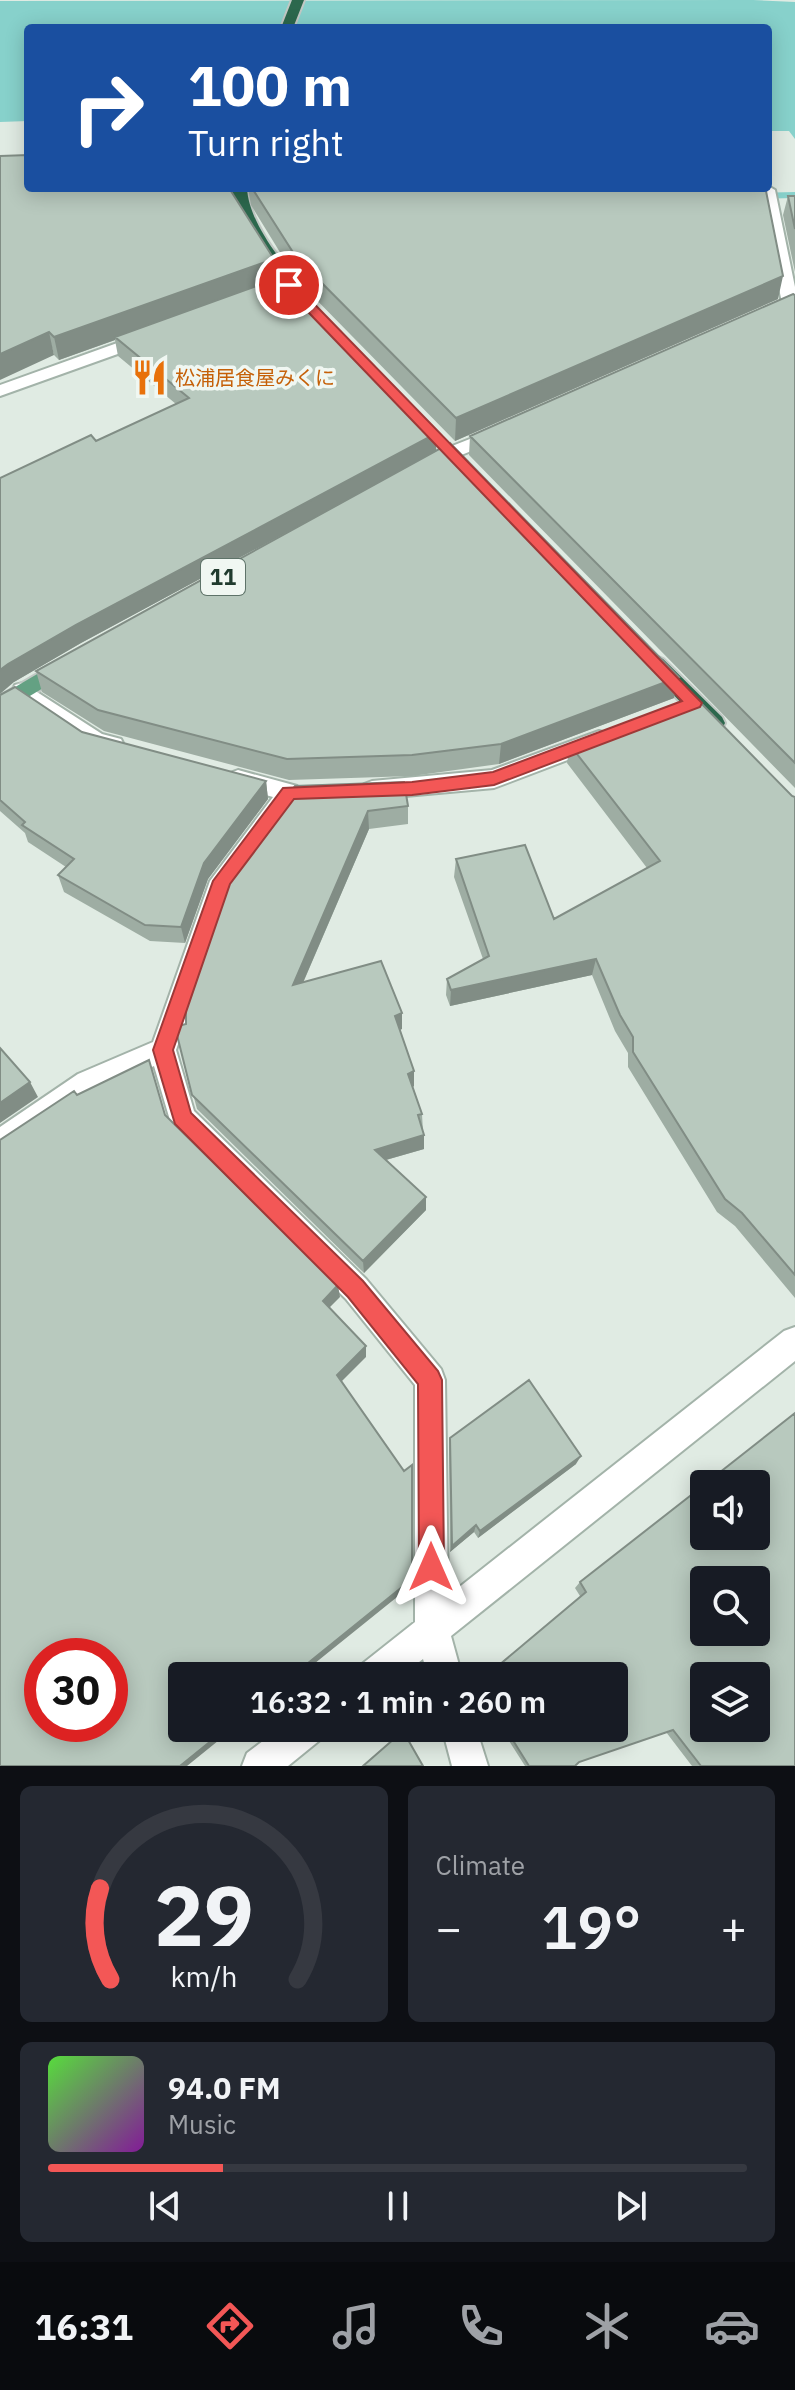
<!DOCTYPE html>
<html lang="en">
<head>
<meta charset="utf-8">
<style>
	:root { --surface:#171b24; --page:#242831; --text:#f1f3f6; --muted:#9ea1a6; --line:#363941; --accent:#f35756 }
	body { margin:0; font-family:"IBM Plex Sans","Noto Sans JP",sans-serif; background:var(--page); color:var(--text); height:100vh; display:flex; flex-direction:column; font-size:30px; white-space:nowrap }
	* { box-sizing:border-box; margin:0 }
	p { font-size:26px; color:var(--muted) }
	.icon { flex:none; width:44px; height:44px; fill:none; stroke:currentColor; stroke-width:2; stroke-linecap:round; stroke-linejoin:round }
	.map { position:relative; height:1766px; overflow:hidden }
	.side { display:flex; flex-direction:column; gap:20px; padding:20px; background:#0d0f14; flex:1 }
	.side>* { flex:none }
	.hud { position:absolute; left:24px; top:24px; width:748px; height:168px; border-radius:8px; box-shadow:0 4px 20px #0003; background:#1a4fa0; color:#fff; overflow:hidden }
	.fabs { position:absolute; left:690px; top:1470px; display:grid; gap:16px }
	.fabs a { display:grid; place-items:center; width:80px; height:80px; border-radius:8px; background:var(--surface); box-shadow:0 4px 20px #0003; font-size:40px }
	.speed { position:absolute; left:24px; top:1638px; display:flex; gap:16px; font-size:40px; font-weight:700; text-align:center }
	.speed>* { display:grid; place-content:center; width:104px; height:104px; border-radius:50%; background:var(--surface); box-shadow:0 4px 20px #0003; line-height:1 }
	.speed .limit { border:12px solid #d22; background:#fff; color:#111 }
	.pin { position:absolute; display:grid; place-items:center; width:68px; height:68px; color:#fff; margin:-34px; border:4px solid #fff; border-radius:50%; box-shadow:0 2px 8px #0007 }
	.me { position:absolute; width:88px; margin:-44px; rotate:0deg; stroke-linejoin:round; filter:drop-shadow(0 0 6px #0008) }
	.turn { display:flex; align-items:center; gap:28px; height:168px; padding:0 32px; font-size:36px }
	.turn .icon { width:104px; height:104px; stroke-width:2.5 }
	.turn b { display:block; font-size:56px; line-height:68px }
	.big { font-size:60px; font-weight:600; line-height:1.1 }
	.side .tile { flex:1; display:flex; flex-direction:column; justify-content:center; gap:12px; min-width:0; padding:0 28px; border-radius:12px; background:var(--page) }
	.side .dial { align-items:center; gap:0 }
	.dial svg { height:208px; overflow:visible; fill:none; stroke:var(--line); stroke-width:7; stroke-linecap:round; text-anchor:middle }
	.dial text { fill:var(--text); stroke:none }
	.song { display:flex; align-items:center; gap:24px }
	.cover { width:96px; height:96px; border-radius:12px; background:linear-gradient(135deg,hsl(110 70% 55%),hsl(290 70% 35%)) }
	.played { height:8px; border-radius:4px; background:linear-gradient(90deg,var(--accent) 25%,var(--line) 25%) }
	.keys { display:flex; justify-content:space-around; direction:ltr }
	.heat { display:flex; justify-content:space-between; align-items:center; font-size:44px; direction:ltr }
	.side .tiles { flex:1; display:grid; gap:20px; grid-template-columns:1fr 1fr }
	.tile:last-child { grid-column:span 2 }
	.trip { position:absolute; left:168px; top:1662px; width:460px; height:80px; border-radius:8px; background:var(--surface); box-shadow:0 4px 20px #0003; font-weight:600; line-height:80px; text-align:center }
	.menu { display:flex; height:128px; justify-content:space-around; align-items:center; background:#090b0e; color:var(--muted) }
	.menu .icon { width:56px; height:56px }
	.menu .selected { color:var(--accent) }
	.menu b { font-size:36px; color:var(--text) }
	.map>svg:first-child { display:block }
	.water { fill:#87d1cb }
	.lines { fill:none; stroke-linecap:round; stroke-linejoin:round }
	.stream { fill:#87d1cb; fill-rule:evenodd }
	.minor-casing { stroke:#a3b3a9; stroke-width:4 }
	.major-casing { stroke:#c1c8c4; stroke-width:4 }
	.highway-casing { stroke:#c1c8c4; stroke-width:4 }
	.minor { fill:#fff; fill-rule:evenodd }
	.major { fill:#64a183; fill-rule:evenodd }
	.highway { fill:#2c684d; fill-rule:evenodd }
	.wall { fill:#9eada3 }
	.shaded-wall { fill:#818d85 }
	.building { fill:#b8c9be; stroke:#818d85; stroke-width:2; fill-rule:evenodd }
	.route { fill:#f35756; stroke:#9e3938; stroke-width:2 }
	.labels { text-anchor:middle; stroke-width:7; stroke-linejoin:round; paint-order:stroke }
	.far-food-label { font-size:20px; fill:#c56008; stroke:#f0f7f2; text-anchor:start }
	.shield { fill:#f0f7f2; stroke:#5e7369; stroke-width:2 }
	.shield-label { font-size:22px; font-weight:bold; fill:#203b2e }
</style>
</head>
<body>
<div class="map">
<svg width="795" height="1766" viewBox="0 0 795 1766">
	<rect width="100%" height="100%" fill="#e0ebe3"/>
	<path class="water" d="M753 0 795 2V139L789 131H768V28H28V121L0 122V1Z"/>
	<g class="lines">
		<path class="stream" d="M795 192V198L752 199 746 196 752 193Z"/>
		<defs>
			<path id="minor" d="M768 186 775 190 795 287V313L782 303 759 190Z
				M148 332 154 333 156 337 154 341 0 396V385Z
				M500 427 509 433 506 437 449 460 440 454 442 450Z
				M23 683 102 734 121 739 124 745 121 751C92 760 40 713 15 697L12 691 15 685Z
				M599 731 607 733 610 739 607 745 494 788 372 799 364 796 361 790 364 784 372 781 492 770Z
				M238 770 297 786 300 792 233 885 176 1050 194 1111 366 1279 441 1369 445 1380 448 1596 784 1331 795 1327V1361L451 1636 462 1676H428L423 1659 401 1676H357L362 1664 415 1622V1385L346 1299 172 1127 154 1066 96 1092 0 1156V1127L78 1074 153 1042 210 881 273 797 230 785 227 779 230 773Z
				M280 1728H325L320 1740 288 1766H242L247 1753Z
				M442 1728H476L488 1766H452Z"/>
			<path id="major" d="M66 657 73 660 77 665 73 670 0 714V696Z"/>
			<path id="highway" d="M292 0H304L293 28H281Z
				M231 188H247C249 227 290 271 313 301L311 304H299L281 285 232 206Z
				M656 656 663 659 722 717 725 723 722 729 714 731 706 729 649 669 645 664 649 659Z"/>
		</defs>
		<use href="#minor" class="minor-casing"/>
		<use href="#major" class="major-casing"/>
		<use href="#highway" class="highway-casing"/>
		<use href="#minor" class="minor"/>
		<use href="#major" class="major"/>
		<use href="#highway" class="highway"/>
	</g>
	<path class="wall" d="M0 156 275 279 436 451 674 698 499 764 412 776 289 780 104 731 42 692 36 671 356 495 81 643 14 682 96 441 176 404 118 356 115 340 59 360 54 355Z
		M248 188H755L778 299 455 441 297 280 251 205Z
		M788 196H795V272L783 215Z
		M795 295V788L469 455 470 436Z
		M0 695 82 732 266 781 268 799 208 879 185 943 150 941 64 892 58 875 66 867 28 842 25 833 0 811Z
		M570 745 795 797V1298L735 1226 717 1212 628 1067V1053L615 1031 592 975 450 1006 446 995 447 979 483 959 454 877 456 859 554 919 647 868 567 763Z
		M404 782 408 806V824L369 829 303 983 402 1029 399 1030 414 1086 413 1087 422 1114 424 1149 386 1160 426 1210 364 1273 197 1109 176 1031 186 1024 233 869Z
		M450 1438 576 1464 478 1538 474 1532 450 1552 449 1447Z
		M580 1582 795 1766H692L666 1732 579 1762 575 1766H525L506 1736 513 1728H614L580 1596 575 1588Z"/>
	<path class="shaded-wall" d="M274 259 276 282 115 337V340L59 360 54 337Z
		M783 276 778 299 455 441 456 418Z
		M49 332 54 355 0 380V354Z
		M437 433 436 452 81 643 14 682 0 694V670L8 664 76 625Z
		M679 677 674 698 499 764 501 744Z
		M266 781 268 799 208 879 185 943 181 927 204 863Z
		M368 811 369 829 295 1001 293 985Z
		M596 959 592 975 450 1006 451 990Z
		M402 1013V1029L395 1032V1016Z
		M414 1071V1086L408 1089V1074Z
		M30 1082 38 1097 0 1123V1103Z
		M424 1135V1149L375 1163V1150Z
		M426 1197V1210L364 1273 363 1261Z
		M338 1285 340 1297 325 1312 323 1301Z
		M366 1346V1357L338 1385 337 1375Z
		M581 1456 576 1464 478 1538 480 1531Z
		M476 1525 474 1532 450 1552 452 1546Z
		M412 1579V1585L299 1676H292Z
		M227 1728H234L187 1766H180Z"/>
	<path class="building" d="M28 155V188H229L274 259 54 337 49 332 0 354V156Z
		M252 188H755L756 191H766L783 276 456 418 296 257Z
		M788 196H795V229Z
		M284 276 437 433 76 625 8 664 0 670V478L91 435 96 441 189 398 115 337Z
		M793 294 795 295V763L470 436Z
		M450 443 679 677 501 744 412 755 287 759 98 710 36 671Z
		M15 687 82 732 266 781 204 863 181 927 145 925 58 875 74 859 22 825 25 822 0 800V695Z
		M696 698 792 796 795 797V1275L742 1213 725 1199 633 1052V1037L620 1015 596 959 451 990 447 979 489 956 456 859 525 845 554 919 660 861 570 745Z
		M404 782 408 806 368 811 293 985 381 961 402 1013 395 1016 414 1071 408 1074 422 1114 418 1115 424 1135 375 1150 426 1197 363 1261 192 1095 176 1031 178 1026 186 1024V1002L233 869 295 786Z
		M0 1048 30 1082 0 1103Z
		M149 1060 165 1115 338 1285 323 1301 366 1346 337 1375 404 1471 412 1465V1579L292 1676H182V1728H227L180 1766H0V1140L74 1091 77 1095ZM42 1656H110V1724H42Z
		M529 1380 581 1456 480 1531 476 1525 452 1546 450 1438Z
		M795 1413V1766H701L673 1730 579 1762 575 1766H529L509 1734 515 1728H614V1676H486L586 1592 580 1582 704 1485V1536H756V1484H705ZM704 1580H756V1632H704ZM704 1676H756V1728H704Z
		M403 1731 423 1766H363Z"/>
	<path class="route" d="M285 283H294L702 703 700 707 494 785 412 795 294 799 230 884 173 1050 191 1113 363 1281 438 1371 442 1380 444 1567 440 1576 431 1580 422 1576 419 1567 418 1384 348 1297 175 1124 153 1050 213 881 283 788 412 782 493 772 682 701 285 288Z"/>
	<defs>
		<symbol id="restaurant-bare" viewBox="-9 -9 18 18"><path d="M-5-6h1v4h1v-4h1v4h1v-4h1v5L-1.5 .5V6h-2V.5L-5-1ZM5-6V6H3V1.5H1.5Q1.5-4 5-6Z" fill="#e8710a" stroke="#f0f7f2" stroke-width="2.5" paint-order="stroke"/></symbol>
	</defs>
	<g fill-rule="evenodd">
		<use href="#restaurant-bare" x="124" y="352" width="51" height="51"/>
	</g>
	<g class="labels">
		<g class="far-food-label">
			<text x="175" y="385">松浦居食屋みくに</text>
		</g>
		<rect class="shield" x="201" y="559" width="44" height="36" rx="6"/>
		<g class="shield-label">
			<text x="223" y="585">11</text>
		</g>
	</g>
</svg>
<div class="fabs">
<a><svg class="icon" aria-label="sound" viewBox="0 0 24 24"><path d="M4 9h4l5-4v14l-5-4H4zM17 9q2 3 0 6"/></svg></a>
<a><svg class="icon" aria-label="search" viewBox="0 0 24 24"><circle cx="10" cy="10" r="6"/><path d="M15 15l6 6"/></svg></a>
<a><svg class="icon" aria-label="layers" viewBox="0 0 24 24"><path d="M12 4l9 5-9 5-9-5zM3 14l9 5 9-5"/></svg></a>
</div>
<div class="speed"><div class="limit">30</div></div>
<div class="pin" style="left:289px;top:285px;background:#d93025"><svg class="icon" aria-label="arrive" viewBox="0 0 24 24"><path d="M6 21V4h12l-3 4 3 4H6"/></svg></div>
<svg class="me" style="left:431px;top:1567px" viewBox="-20 -20 40 40"><path d="M0-17L14 15 0 8-14 15z" fill="#f35756" stroke="#fff" stroke-width="4"/></svg>
<div class="trip">16:32 · 1 min · 260 m</div>
<div class="hud">
<div class="turn"><svg class="icon" aria-label="right" viewBox="0 0 24 24"><path d="M7 20v-9h11M14 6l5 5-5 5"/></svg><div><b>100 m</b>Turn right</div></div>
</div>
</div>
<section class="side">
<div class="tiles">
<div class="tile dial"><svg viewBox="0 0 100 80">
<path d="M14 69A42 42 0 1 1 86 69"/>
<path d="M14 69A42 42 0 0 1 10 34" stroke="#f35756"/>
<text x="50" y="56" font-size="32" font-weight="700">29</text>
<text x="50" y="72" font-size="11">km/h</text>
</svg></div>
<div class="tile"><p>Climate</p>
<div class="heat"><a>−</a><b class="big">19°</b><a>+</a></div>
</div>
<div class="tile">
<div class="song"><i class="cover"></i><div><b>94.0 FM</b><p>Music</p></div></div>
<div class="played"></div>
<div class="keys"><svg class="icon" aria-label="previous" viewBox="0 0 24 24"><path d="M18 5L8 12l10 7zM5 5v14"/></svg><svg class="icon" aria-label="pause" viewBox="0 0 24 24"><path d="M8 5v14M16 5v14"/></svg><svg class="icon" aria-label="next" viewBox="0 0 24 24"><path d="M6 5l10 7-10 7zM19 5v14"/></svg></div>
</div>
</div>
</section>
<nav class="menu">
<b>16:31</b>
<svg class="icon selected" aria-label="directions" viewBox="0 0 24 24"><path d="M12 3l9 9-9 9-9-9zM9 14v-3h6M13 9l2 2-2 2"/></svg>
<svg class="icon" aria-label="music" viewBox="0 0 24 24"><path d="M9 18V5l10-2v13"/><circle cx="6" cy="18" r="3"/><circle cx="16" cy="16" r="3"/></svg>
<svg class="icon" aria-label="phone" viewBox="0 0 24 24"><path d="M5 4h4l2 5-3 2q2 4 5 5l2-3 5 2v4C11 20 4 13 5 4z"/></svg>
<svg class="icon" aria-label="climate" viewBox="0 0 24 24"><path d="M12 3v18M4 7l16 10M4 17L20 7"/></svg>
<svg class="icon" aria-label="car" viewBox="0 0 24 24"><path d="M5 17H2v-5l4-1 3-4h7l3 4 3 1v5h-3M9 17h6M6 11h13"/><circle cx="7" cy="17" r="2"/><circle cx="17" cy="17" r="2"/></svg>
</nav>
</body>
</html>
